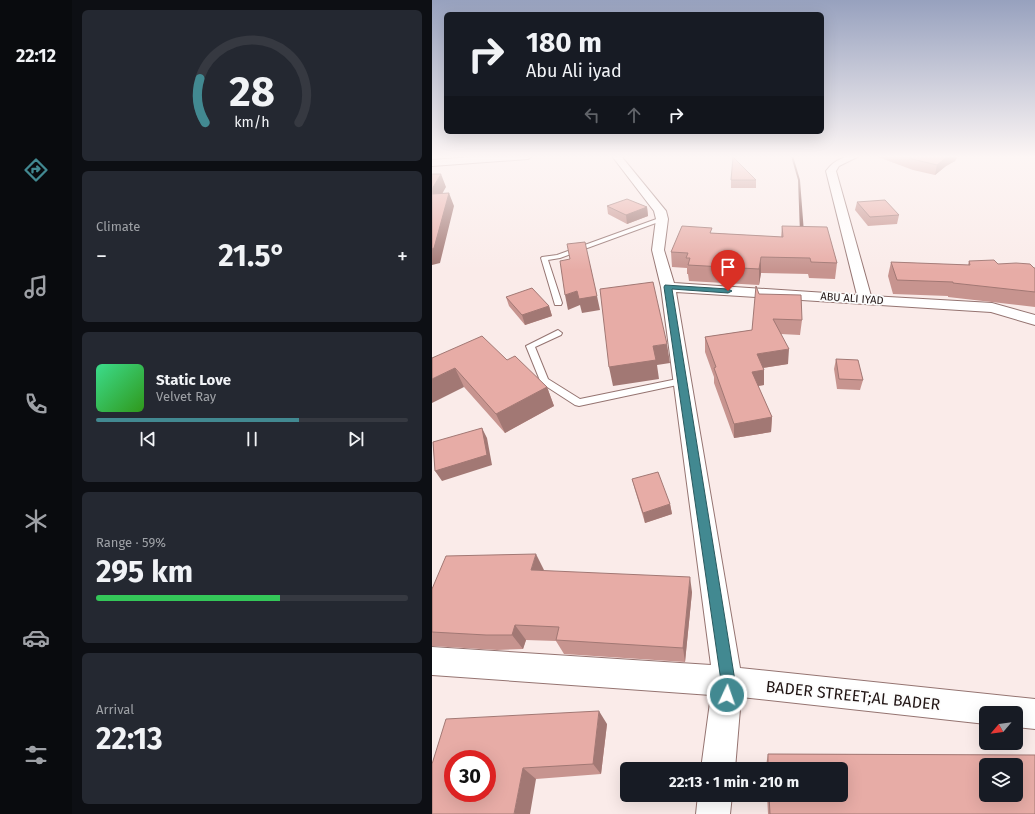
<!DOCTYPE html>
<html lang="en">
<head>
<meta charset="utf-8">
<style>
	:root { --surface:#171b24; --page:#242831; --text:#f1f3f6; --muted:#9ea1a6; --line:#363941; --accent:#428991 }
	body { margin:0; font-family:"Fira Sans",sans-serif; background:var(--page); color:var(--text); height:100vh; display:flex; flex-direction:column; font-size:15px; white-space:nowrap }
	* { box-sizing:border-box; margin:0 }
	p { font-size:13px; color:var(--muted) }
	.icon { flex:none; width:22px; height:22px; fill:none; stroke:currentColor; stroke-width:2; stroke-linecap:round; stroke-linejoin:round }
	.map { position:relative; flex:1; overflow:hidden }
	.drawer { display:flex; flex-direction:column; gap:10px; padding:10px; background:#0d0f14; width:360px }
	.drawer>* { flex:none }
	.banner { position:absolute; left:12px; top:12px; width:380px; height:122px; border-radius:6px; box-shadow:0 4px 16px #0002; background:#171b24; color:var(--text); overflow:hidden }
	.needle { width:26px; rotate:241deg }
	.controls { position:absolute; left:547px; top:706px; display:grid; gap:8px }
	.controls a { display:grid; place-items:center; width:44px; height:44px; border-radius:6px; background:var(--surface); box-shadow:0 4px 16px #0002; font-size:20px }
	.speed { position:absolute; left:12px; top:750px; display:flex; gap:8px; font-size:20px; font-weight:700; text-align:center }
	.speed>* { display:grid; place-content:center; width:52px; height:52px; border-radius:50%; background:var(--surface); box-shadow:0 4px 16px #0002; line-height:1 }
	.speed .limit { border:6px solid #d22; background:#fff; color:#111 }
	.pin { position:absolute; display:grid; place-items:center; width:34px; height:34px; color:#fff; margin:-41px -17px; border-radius:50% 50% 50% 0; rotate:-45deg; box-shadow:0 0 4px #0007 }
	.pin .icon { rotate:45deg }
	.me { position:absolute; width:44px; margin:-22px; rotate:3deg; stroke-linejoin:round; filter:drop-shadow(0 0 3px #0008) }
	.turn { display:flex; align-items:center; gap:14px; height:84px; padding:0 16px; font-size:18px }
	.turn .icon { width:52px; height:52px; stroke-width:2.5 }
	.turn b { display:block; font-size:28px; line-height:34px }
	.lanes { display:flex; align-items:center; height:38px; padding:0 16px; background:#0003; justify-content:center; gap:20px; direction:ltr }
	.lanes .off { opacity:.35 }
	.big { font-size:30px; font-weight:700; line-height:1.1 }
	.drawer .tile { flex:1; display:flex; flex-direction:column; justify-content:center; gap:6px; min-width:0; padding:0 14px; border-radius:6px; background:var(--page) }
	.drawer .dial { align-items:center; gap:0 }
	.dial svg { height:104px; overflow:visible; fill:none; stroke:var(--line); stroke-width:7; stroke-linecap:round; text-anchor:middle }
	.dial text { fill:var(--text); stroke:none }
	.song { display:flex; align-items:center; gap:12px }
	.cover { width:48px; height:48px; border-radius:6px; background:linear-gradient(135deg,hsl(150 70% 55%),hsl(110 70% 35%)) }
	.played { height:4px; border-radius:2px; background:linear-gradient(90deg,var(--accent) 65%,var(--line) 65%) }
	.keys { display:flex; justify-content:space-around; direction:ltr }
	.heat { display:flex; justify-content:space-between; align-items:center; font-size:22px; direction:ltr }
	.charge { height:6px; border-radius:3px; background:linear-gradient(90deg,#34c759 59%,var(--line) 0) }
	.trip { position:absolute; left:188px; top:762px; width:228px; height:40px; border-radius:6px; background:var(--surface); box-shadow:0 4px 16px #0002; font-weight:700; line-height:40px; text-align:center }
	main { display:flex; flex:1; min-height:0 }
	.dock { display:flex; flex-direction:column; width:72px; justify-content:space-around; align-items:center; background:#090b0e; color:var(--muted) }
	.dock .icon { width:28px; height:28px }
	.dock .current { color:var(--accent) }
	.dock b { font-size:18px; color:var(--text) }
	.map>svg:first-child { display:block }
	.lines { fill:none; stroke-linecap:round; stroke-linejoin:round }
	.stream { fill:#8f635f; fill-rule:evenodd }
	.lane-casing { stroke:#957471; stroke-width:2 }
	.street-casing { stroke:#957471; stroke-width:2 }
	.lane { fill:#fff; fill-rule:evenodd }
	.street { fill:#fff; fill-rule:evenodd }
	.wall { fill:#c7948f; fill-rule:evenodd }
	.shaded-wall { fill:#a27874 }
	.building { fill:#e7aca6; stroke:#a27874; fill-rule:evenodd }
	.route { fill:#428991; stroke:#2b595e }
	.labels { text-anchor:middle; stroke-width:3.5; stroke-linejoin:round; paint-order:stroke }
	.far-street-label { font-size:11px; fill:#201413; stroke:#fcfcfc }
	.near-street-label { font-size:16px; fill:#201413; stroke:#fcfcfc }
</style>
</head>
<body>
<main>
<nav class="dock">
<b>22:12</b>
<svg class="icon current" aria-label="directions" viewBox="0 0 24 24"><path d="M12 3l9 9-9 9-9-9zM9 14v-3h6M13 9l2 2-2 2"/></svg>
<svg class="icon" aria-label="music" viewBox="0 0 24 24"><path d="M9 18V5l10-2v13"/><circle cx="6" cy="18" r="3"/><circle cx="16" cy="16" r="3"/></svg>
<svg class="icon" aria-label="phone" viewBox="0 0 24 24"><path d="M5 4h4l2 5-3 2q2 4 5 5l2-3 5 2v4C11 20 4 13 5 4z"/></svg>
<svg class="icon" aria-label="climate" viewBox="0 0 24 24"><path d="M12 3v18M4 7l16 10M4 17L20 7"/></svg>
<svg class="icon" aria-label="car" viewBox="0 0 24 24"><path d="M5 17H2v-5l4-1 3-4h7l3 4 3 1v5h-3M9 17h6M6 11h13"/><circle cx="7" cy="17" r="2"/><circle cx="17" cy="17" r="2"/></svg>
<svg class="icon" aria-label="filters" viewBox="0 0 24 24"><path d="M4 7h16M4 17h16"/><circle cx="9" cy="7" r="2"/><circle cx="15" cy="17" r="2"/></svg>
</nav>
<section class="drawer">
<div class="tile dial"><svg viewBox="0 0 100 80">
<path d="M14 69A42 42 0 1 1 86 69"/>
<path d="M14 69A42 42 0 0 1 10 35" stroke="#428991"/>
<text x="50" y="56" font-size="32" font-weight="700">28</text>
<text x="50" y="72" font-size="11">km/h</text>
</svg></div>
<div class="tile"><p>Climate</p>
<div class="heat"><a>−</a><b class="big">21.5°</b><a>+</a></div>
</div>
<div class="tile">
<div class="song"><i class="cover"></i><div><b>Static Love</b><p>Velvet Ray</p></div></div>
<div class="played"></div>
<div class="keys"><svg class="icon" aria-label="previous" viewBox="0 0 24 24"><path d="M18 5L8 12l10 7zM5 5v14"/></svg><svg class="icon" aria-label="pause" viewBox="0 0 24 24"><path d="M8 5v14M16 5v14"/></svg><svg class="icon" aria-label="next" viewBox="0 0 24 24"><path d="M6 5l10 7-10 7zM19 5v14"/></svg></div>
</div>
<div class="tile"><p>Range · 59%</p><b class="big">295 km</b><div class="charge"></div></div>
<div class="tile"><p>Arrival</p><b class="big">22:13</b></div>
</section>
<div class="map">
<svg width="603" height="814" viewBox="0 0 603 814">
	<rect width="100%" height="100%" fill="#faebe9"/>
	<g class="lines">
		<path class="stream" d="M359 156H361L368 180 372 233 370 234 368 233 366 180Z"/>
		<defs>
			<path id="lane" d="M230 217 232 218V220L128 258 116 260 130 303 129 305H123L109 258 110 257 125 255Z
				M126 330 130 333 129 335 103 347 116 379 148 399 250 378 255 381 250 384 147 406 143 405 109 383 94 346Z"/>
			<path id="street" d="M53 156H100L96 159 0 166V160Z
				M180 156H189L234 211 236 219 232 250 242 283 425 295 394 171C403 159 413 156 427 156L407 166 404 171 439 296 560 303 603 315V325L559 312 244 292 308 668 603 699V729L584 727V713H554V724L309 697 303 769H269L279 695 0 675V647L279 665 229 287 220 250 224 219 222 211Z
				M266 795H300L298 814H264Z"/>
		</defs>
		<use href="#lane" class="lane-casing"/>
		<use href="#street" class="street-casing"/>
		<use href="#lane" class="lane"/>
		<use href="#street" class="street"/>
	</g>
	<path class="wall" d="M446 156H526L523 161 514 166 503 175 481 170 446 157Z
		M299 180H324V188H299Z
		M425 202 467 215 465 224 436 226 423 210Z
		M175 206 215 207 216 216 195 224 176 214Z
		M350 226 405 263 403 279 377 278 376 274 329 273 327 285 257 281 256 274H255V268L240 267 239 252 280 233 349 237Z
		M537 261 603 268V307L516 297V296L461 294 456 276 459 262 536 265Z
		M327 294 370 320 368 335 349 334 356 364 331 368 332 370V385L326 386 340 417 339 432 302 438 282 383V377L273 352V337L320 330Z
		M74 297 117 306 120 316 93 325 77 306Z
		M0 358 75 360 115 387 122 406 73 433 32 387Z
		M404 359 431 380 428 390 405 389 402 369Z
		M200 479 238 504 240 514 213 523 203 490Z
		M112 571 260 592 253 662 132 654 124 641 94 640 91 649 65 650 0 646V589Z
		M175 724 169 774 104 779 0 814Z
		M336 754 603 755V814H336L335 795H409V769H334V765ZM554 765H584V795H554Z"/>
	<path class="shaded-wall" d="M516 156H526L523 161 514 166 503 175 505 165Z
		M9 174 14 187 2 208 0 203V189Z
		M17 193 22 206 8 263 0 265V249Z
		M215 207 216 216 195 224 194 215Z
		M329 257V273L327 285V269Z
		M145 291 165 296 168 310 150 313 148 305 136 310 133 295Z
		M117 306 120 316 93 325 90 315Z
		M235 344 238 363 225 365 227 379 181 386 177 367 221 346Z
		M357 349 356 364 324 369 325 354Z
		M23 368 32 387 0 403V379Z
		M332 370V385L319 387 320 372Z
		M115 387 122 406 73 433 64 414Z
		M340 417 339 432 302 438V424Z
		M50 428 55 438 60 465 10 481 3 471Z
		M238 504 240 514 213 523 211 513Z
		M104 554 112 570H99Z
		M258 577 260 592 253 662 251 648Z
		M83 625 94 640 91 649 80 635Z
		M167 711 175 724 169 774 161 764Z
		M91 768 104 779 98 814H82Z"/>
	<path class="building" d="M472 156H516L505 165 484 160Z
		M301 157 324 180H299Z
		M0 174H9L0 189Z
		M17 193 2 248 0 249V194Z
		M195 199 215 207 194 215 175 206Z
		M453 200 467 215 438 217 425 202Z
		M250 226 280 228 278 233 351 237 350 226 395 227 405 263 379 262 378 258 329 257 327 269 256 265 258 258H254L256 253 239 252Z
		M153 242 165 296 147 299 145 291 133 295 128 261 138 259 135 244Z
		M562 260 566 264 584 263 598 264 602 268H603V292L521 283V282L465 280 459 262 538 265 537 261Z
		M221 282 235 344 221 346 224 360 177 367 168 289Z
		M324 286 327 294 369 295 370 320 341 319 357 349 325 354 332 370 320 372 340 417 302 424 282 368 284 367 273 337 320 330Z
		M100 288 117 306 90 315 74 297Z
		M50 336 75 360 83 356 115 387 64 414 23 368 0 379V358Z
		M404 359 426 360 431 380 407 379Z
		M50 428 55 455 3 471 1 442Z
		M226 472 238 504 211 513 200 479Z
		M104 554 99 570 258 577 251 648 124 640 127 627 83 625 80 635H54L0 632V589L14 556Z
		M167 711 161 764 91 768 82 814H0V764L14 719ZM21 759H55V793H21Z
		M336 754 603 755V814H338L337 795H409V769H336ZM554 765H584V795H554Z"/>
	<linearGradient id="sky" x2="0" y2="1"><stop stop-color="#97a1be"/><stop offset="0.58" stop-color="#fdf6f5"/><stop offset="1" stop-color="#fdf6f5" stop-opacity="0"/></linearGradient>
	<rect width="603" height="270" fill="url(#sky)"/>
	<path class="route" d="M233 285 296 289 300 291 296 293 240 289 303 681 300 701 295 703 289 701 287 695 289 681 232 287Z"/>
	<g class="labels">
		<g class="far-street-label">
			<text transform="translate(420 298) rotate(4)" y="4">ABU ALI IYAD</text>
		</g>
		<g class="near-street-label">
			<text transform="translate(421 695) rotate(6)" y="6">BADER STREET;AL BADER</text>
		</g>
	</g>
</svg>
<div class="controls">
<a><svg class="needle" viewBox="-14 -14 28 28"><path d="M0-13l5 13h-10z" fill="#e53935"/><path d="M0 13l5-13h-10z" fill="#9ea1a6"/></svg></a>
<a><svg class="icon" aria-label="layers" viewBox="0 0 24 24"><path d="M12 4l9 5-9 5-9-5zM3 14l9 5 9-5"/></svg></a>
</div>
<div class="speed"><div class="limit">30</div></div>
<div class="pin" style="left:296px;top:291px;background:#d93025"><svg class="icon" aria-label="arrive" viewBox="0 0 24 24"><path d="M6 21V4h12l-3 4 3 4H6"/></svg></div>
<svg class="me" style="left:295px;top:695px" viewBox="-20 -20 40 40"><circle r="17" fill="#428991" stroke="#fff" stroke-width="3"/><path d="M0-11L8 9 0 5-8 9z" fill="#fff"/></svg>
<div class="trip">22:13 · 1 min · 210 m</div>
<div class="banner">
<div class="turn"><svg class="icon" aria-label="right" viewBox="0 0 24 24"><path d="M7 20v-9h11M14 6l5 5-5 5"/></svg><div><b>180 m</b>Abu Ali iyad</div></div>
<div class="lanes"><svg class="icon off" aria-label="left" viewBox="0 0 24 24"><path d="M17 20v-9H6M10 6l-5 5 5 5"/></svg><svg class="icon off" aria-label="ahead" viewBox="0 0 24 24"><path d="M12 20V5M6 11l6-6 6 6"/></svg><svg class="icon" aria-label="right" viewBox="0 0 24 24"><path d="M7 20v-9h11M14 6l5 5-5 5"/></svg></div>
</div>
</div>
</main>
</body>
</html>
